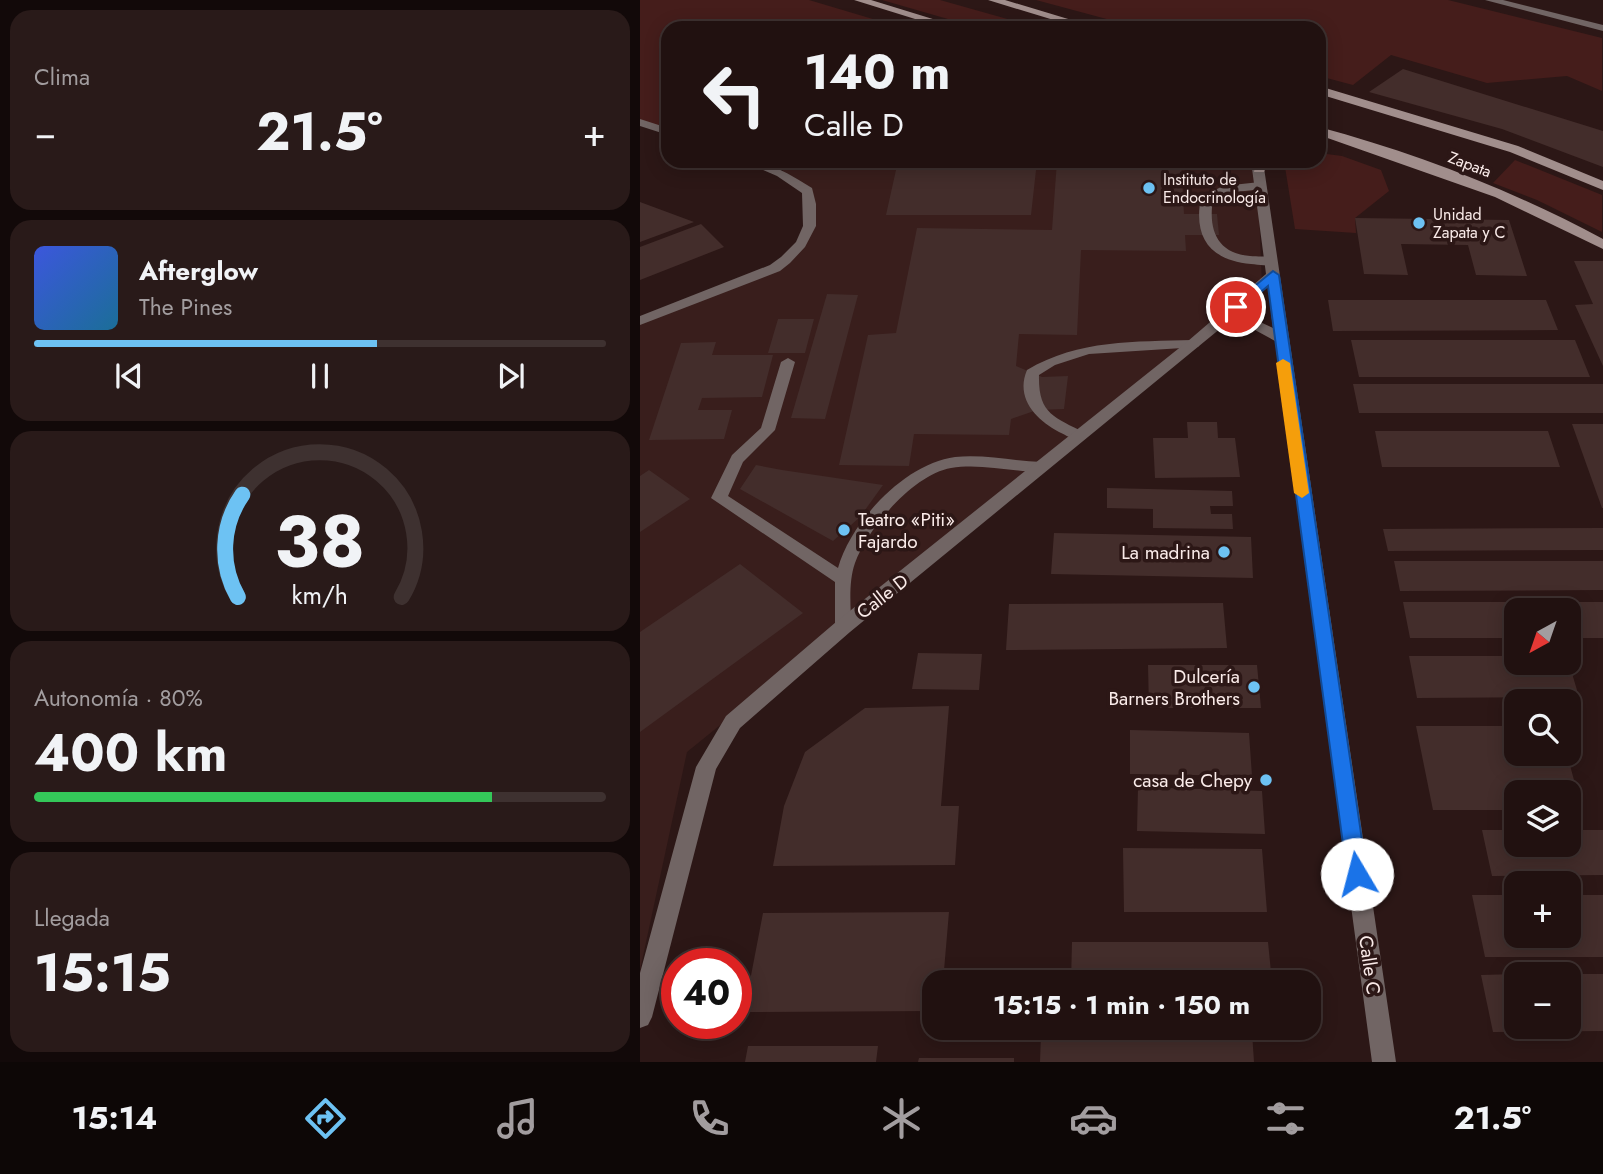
<!DOCTYPE html>
<html lang="es">
<head>
<meta charset="utf-8">
<style>
	:root { --surface:#211110; --page:#291a19; --text:#f1f3f6; --muted:#a29d9f; --line:#3e3130; --accent:#6dc2f3 }
	body { margin:0; font-family:Jost,sans-serif; background:var(--page); color:var(--text); height:100vh; display:flex; flex-direction:column; font-size:26px; white-space:nowrap }
	* { box-sizing:border-box; margin:0 }
	p { font-size:23px; color:var(--muted) }
	.icon { flex:none; width:38px; height:38px; fill:none; stroke:currentColor; stroke-width:2; stroke-linecap:round; stroke-linejoin:round }
	.map { position:relative; flex:1; overflow:hidden }
	.panel { display:flex; flex-direction:column; gap:10px; padding:10px; background:#120909; width:640px }
	.panel>* { flex:none }
	.banner { position:absolute; left:21px; top:21px; width:665px; height:147px; border-radius:21px; box-shadow:0 4px 18px #0003,0 0 0 2px var(--line); background:#211110; color:var(--text); overflow:hidden }
	.needle { width:46px; rotate:220deg }
	.fabs { position:absolute; left:864px; top:598px; display:grid; gap:14px }
	.fabs a { display:grid; place-items:center; width:77px; height:77px; border-radius:14px; background:var(--surface); box-shadow:0 4px 18px #0003,0 0 0 2px var(--line); font-size:35px }
	.speed { position:absolute; left:21px; top:948px; display:flex; gap:14px; font-size:35px; font-weight:700; text-align:center }
	.speed>* { display:grid; place-content:center; width:91px; height:91px; border-radius:50%; background:var(--surface); box-shadow:0 4px 18px #0003,0 0 0 2px var(--line); line-height:1 }
	.speed .limit { border:10px solid #d22; background:#fff; color:#111 }
	.pin { position:absolute; display:grid; place-items:center; width:60px; height:60px; color:#fff; margin:-30px; border:4px solid #fff; border-radius:50%; box-shadow:0 2px 7px #0007 }
	.me { position:absolute; width:77px; margin:-38px; rotate:352deg; stroke-linejoin:round; filter:drop-shadow(0 0 5px #0008) }
	.turn { display:flex; align-items:center; gap:24px; height:147px; padding:0 28px; font-size:32px }
	.turn .icon { width:91px; height:91px; stroke-width:2.5 }
	.turn b { display:block; font-size:49px; line-height:60px }
	.big { font-size:52px; font-weight:700; line-height:1.1 }
	.panel .widget { flex:1; display:flex; flex-direction:column; justify-content:center; gap:10px; min-width:0; padding:0 24px; border-radius:21px; background:var(--page) }
	.panel .dial { align-items:center; gap:0 }
	.dial svg { height:182px; overflow:visible; fill:none; stroke:var(--line); stroke-width:7; stroke-linecap:round; text-anchor:middle }
	.dial text { fill:var(--text); stroke:none }
	.song { display:flex; align-items:center; gap:21px }
	.cover { width:84px; height:84px; border-radius:10px; background:linear-gradient(135deg,hsl(230 70% 55%),hsl(200 70% 35%)) }
	.played { height:7px; border-radius:4px; background:linear-gradient(90deg,var(--accent) 60%,var(--line) 60%) }
	.keys { display:flex; justify-content:space-around; direction:ltr }
	.heat { display:flex; justify-content:space-between; align-items:center; font-size:38px; direction:ltr }
	.charge { height:10px; border-radius:5px; background:linear-gradient(90deg,#34c759 80%,var(--line) 0) }
	.trip { position:absolute; left:282px; top:970px; width:399px; height:70px; border-radius:21px; background:var(--surface); box-shadow:0 4px 18px #0003,0 0 0 2px var(--line); font-weight:700; line-height:70px; text-align:center }
	.tabs { display:flex; height:112px; justify-content:space-around; align-items:center; background:#0d0706; color:var(--muted) }
	.tabs .icon { width:49px; height:49px }
	.tabs .selected { color:var(--accent) }
	.tabs b { font-size:32px; color:var(--text) }
	main { display:flex; flex:1; min-height:0 }
	.map>svg:first-child { display:block }
	.built { fill:#391e1c }
	.green { fill:#451d1b }
	.building { fill:#432d2b }
	.lines { fill:none; stroke-linecap:round; stroke-linejoin:round }
	.service { fill:#716564; fill-rule:evenodd }
	.minor { fill:#716564; fill-rule:evenodd }
	.tertiary { fill:#716564; fill-rule:evenodd }
	.secondary { fill:#a18e8c; fill-rule:evenodd }
	.route { fill:#1a73e8; stroke:#114b97; stroke-width:2 }
	.slow { fill:#f59e0b }
	.poi-dot { fill:#6dc2f3; stroke:#2c1716; stroke-width:2.5 }
	.labels { text-anchor:middle; stroke-width:7; stroke-linejoin:round; paint-order:stroke }
	.far-street-label { font-size:16px; fill:#faebe9; stroke:#2c1716 }
	.far-poi-label { font-size:16px; fill:#faebe9; stroke:#2c1716; text-anchor:start }
	.poi-label { font-size:19px; fill:#faebe9; stroke:#2c1716; text-anchor:end }
	.street-label { font-size:19px; fill:#faebe9; stroke:#2c1716 }
</style>
</head>
<body>
<main>
<section class="panel">
<div class="widget"><p>Clima</p>
<div class="heat"><a>−</a><b class="big">21.5°</b><a>+</a></div>
</div>
<div class="widget">
<div class="song"><i class="cover"></i><div><b>Afterglow</b><p>The Pines</p></div></div>
<div class="played"></div>
<div class="keys"><svg class="icon" aria-label="previous" viewBox="0 0 24 24"><path d="M18 5L8 12l10 7zM5 5v14"/></svg><svg class="icon" aria-label="pause" viewBox="0 0 24 24"><path d="M8 5v14M16 5v14"/></svg><svg class="icon" aria-label="next" viewBox="0 0 24 24"><path d="M6 5l10 7-10 7zM19 5v14"/></svg></div>
</div>
<div class="widget dial"><svg viewBox="0 0 100 80">
<path d="M14 69A42 42 0 1 1 86 69"/>
<path d="M14 69A42 42 0 0 1 16 24" stroke="#6dc2f3"/>
<text x="50" y="56" font-size="32" font-weight="700">38</text>
<text x="50" y="72" font-size="11">km/h</text>
</svg></div>
<div class="widget"><p>Autonomía · 80%</p><b class="big">400 km</b><div class="charge"></div></div>
<div class="widget"><p>Llegada</p><b class="big">15:15</b></div>
</section>
<div class="map">
<svg width="963" height="1062" viewBox="0 0 963 1062">
	<rect width="100%" height="100%" fill="#2c1716"/>
	<path class="built" d="M148 161H617L622 286 47 752 0 970V321L135 268 164 240 168 191 141 174Z"/>
	<path class="green" d="M0 0H169L263 28H28V134L0 124Z
		M242 0H300L399 28H339Z
		M396 0H808L962 38V91L927 76 847 83 751 55 713 85 679 76V28H500Z
		M679 153 702 156 741 170 749 191 715 218 716 233 655 229 645 167 651 161H679Z
		M875 160 962 195V232L897 200 853 183Z"/>
	<path class="building" d="M763 69 963 131V167L862 129 729 92Z
		M258 161H397L391 215H246Z
		M417 161H541L544 214H577L579 235H545L546 251 441 250 437 335 379 334 376 366 402 377 428 376 424 409 397 410 371 419 369 435 274 434 269 466 199 465 228 335 256 333 277 228 412 230Z
		M0 202 54 222 0 242Z
		M715 218 869 220 887 276 836 275 828 245 761 244 768 275 724 274Z
		M61 224 84 247 0 280V247Z
		M934 261H963V366L935 305 953 304Z
		M187 294 218 295 185 419 151 418Z
		M688 300H906L918 330 693 331Z
		M138 319H174L165 353H128Z
		M711 340H935L950 377H719Z
		M76 342 72 355H133L122 397 62 398 58 410H92L84 439 9 440 41 343Z
		M713 384H963V413H719Z
		M547 422H577L578 438H595L600 477 515 478 513 438H548Z
		M932 424H963V508H962Z
		M735 431H908L920 467H742Z
		M116 465 142 470 243 485 220 517 193 541 100 489Z
		M9 470 50 499 0 532V476Z
		M467 488 592 491 593 506H570L571 514H592L593 529 513 528V509L467 508Z
		M963 528V550L748 551 743 529Z
		M414 533 611 537 613 578 411 574Z
		M754 561H963V590L760 591Z
		M100 564 163 613 0 732V632Z
		M763 602H963V638H929V611H877V638H770Z
		M583 603 587 648 366 650 369 604Z
		M278 653 342 654 339 690 272 689Z
		M769 656H877V663H929L939 697 777 698Z
		M508 665H617L621 708H509Z
		M309 706 301 806H319L315 865 133 866 144 806 165 752 225 708Z
		M776 726H877V754H927L942 810H929V793H877V810H793Z
		M490 730 609 733 612 776 490 774Z
		M498 787 622 791 625 834 497 831Z
		M842 830H877V845H929V830H963V875L852 876Z
		M483 848 622 849 627 912H484Z
		M832 895H877V936H929V895H963V957H845Z
		M309 912 303 982H294V1011L104 1012 123 913Z
		M432 942H628L632 982H431Z
		M877 974V1027H929V974H963V1031L853 1032 841 975Z
		M612 1032 614 1062H400L401 1033Z
		M108 1046H238L236 1062H105Z
		M279 1058H374V1062H278Z"/>
	<g class="lines">
		<path class="service" d="M0 119 28 128V135L0 126Z
			M103 161C130 161 150 175 172 188L176 204V226L165 247 150 263 140 271 0 325V316L130 265 141 257 156 242 163 226 162 193 137 176Z
			M620 182 626 186 624 189 585 193 573 199C568 230 577 253 610 256 620 257 630 255 637 261 630 267 620 265 611 264 570 260 553 238 561 197L583 186Z
			M553 340 558 341 560 344 558 347 449 354 415 365 399 375C398 414 414 417 445 433L447 436 445 439C435 442 428 436 419 432 396 420 375 398 387 370 439 339 495 342 553 340Z
			M148 358 155 362 135 430 103 462 88 496 198 568C211 521 266 463 315 457 344 454 373 461 402 462L410 467 402 472C372 472 341 463 311 468 274 474 227 529 215 563 208 583 211 606 211 627L209 632H197L195 627V582L71 498 92 455 121 428 141 362Z"/>
		<path class="minor" d="M845 0H863L963 25V31Z"/>
		<path class="tertiary" d="M611 161H623L756 1062H732L635 341 615 330 581 328 210 632 100 728 76 769 12 1017 8 1025 0 1028V973L56 767 86 716 196 622 548 341 626 274ZM628 287 633 328 618 321 590 319Z"/>
		<path class="secondary" d="M214 0H231L322 28H304Z
			M348 0H365L458 28H440Z
			M679 86 878 146 963 181V190L870 152 679 94Z
			M679 127C776 153 874 191 963 239V249L855 197 679 135Z
			M616 161H628L624 172H614Z"/>
	</g>
	<path class="route" d="M633 271 639 275 727 874 724 880 717 883 710 880 707 874 628 286 600 310 589 307Z"/>
	<path class="slow" d="M643 359 650 363 669 493 662 498 654 493 636 363Z"/>
	<g class="poi-dot">
		<circle cx="509" cy="188" r="7"/>
		<circle cx="779" cy="223" r="7"/>
		<circle cx="204" cy="530" r="7"/>
		<circle cx="584" cy="552" r="7"/>
		<circle cx="614" cy="687" r="7"/>
		<circle cx="626" cy="780" r="7"/>
	</g>
	<g class="labels">
		<g class="far-street-label">
			<text transform="translate(830 164) rotate(21)" y="6">Zapata</text>
		</g>
		<g class="far-poi-label">
			<text x="523" y="185">Instituto de<tspan x="523" dy="18">Endocrinología</tspan></text>
			<text x="793" y="220">Unidad<tspan x="793" dy="18">Zapata y C</tspan></text>
		</g>
		<g class="poi-label">
			<text x="218" y="526" text-anchor="start">Teatro «Piti»<tspan x="218" dy="22">Fajardo</tspan></text>
			<text x="570" y="559">La madrina</text>
			<text x="600" y="683">Dulcería<tspan x="600" dy="22">Barners Brothers</tspan></text>
			<text x="612" y="787">casa de Chepy</text>
		</g>
		<g class="street-label">
			<text transform="translate(242 596) rotate(-38)" y="7">Calle D</text>
			<text transform="translate(730 965) rotate(82)" y="7">Calle C</text>
		</g>
	</g>
</svg>
<div class="fabs">
<a><svg class="needle" viewBox="-14 -14 28 28"><path d="M0-13l5 13h-10z" fill="#e53935"/><path d="M0 13l5-13h-10z" fill="#a29d9f"/></svg></a>
<a><svg class="icon" aria-label="search" viewBox="0 0 24 24"><circle cx="10" cy="10" r="6"/><path d="M15 15l6 6"/></svg></a>
<a><svg class="icon" aria-label="layers" viewBox="0 0 24 24"><path d="M12 4l9 5-9 5-9-5zM3 14l9 5 9-5"/></svg></a>
<a>+</a>
<a>−</a>
</div>
<div class="speed"><div class="limit">40</div></div>
<div class="pin" style="left:596px;top:307px;background:#d93025"><svg class="icon" aria-label="arrive" viewBox="0 0 24 24"><path d="M6 21V4h12l-3 4 3 4H6"/></svg></div>
<svg class="me" style="left:717px;top:874px" viewBox="-20 -20 40 40"><circle r="19" fill="#fff"/><path d="M0-13L10 11 0 6-10 11z" fill="#1a73e8"/></svg>
<div class="trip">15:15 · 1 min · 150 m</div>
<div class="banner">
<div class="turn"><svg class="icon" aria-label="left" viewBox="0 0 24 24"><path d="M17 20v-9H6M10 6l-5 5 5 5"/></svg><div><b>140 m</b>Calle D</div></div>
</div>
</div>
</main>
<nav class="tabs">
<b>15:14</b>
<svg class="icon selected" aria-label="directions" viewBox="0 0 24 24"><path d="M12 3l9 9-9 9-9-9zM9 14v-3h6M13 9l2 2-2 2"/></svg>
<svg class="icon" aria-label="music" viewBox="0 0 24 24"><path d="M9 18V5l10-2v13"/><circle cx="6" cy="18" r="3"/><circle cx="16" cy="16" r="3"/></svg>
<svg class="icon" aria-label="phone" viewBox="0 0 24 24"><path d="M5 4h4l2 5-3 2q2 4 5 5l2-3 5 2v4C11 20 4 13 5 4z"/></svg>
<svg class="icon" aria-label="climate" viewBox="0 0 24 24"><path d="M12 3v18M4 7l16 10M4 17L20 7"/></svg>
<svg class="icon" aria-label="car" viewBox="0 0 24 24"><path d="M5 17H2v-5l4-1 3-4h7l3 4 3 1v5h-3M9 17h6M6 11h13"/><circle cx="7" cy="17" r="2"/><circle cx="17" cy="17" r="2"/></svg>
<svg class="icon" aria-label="filters" viewBox="0 0 24 24"><path d="M4 7h16M4 17h16"/><circle cx="9" cy="7" r="2"/><circle cx="15" cy="17" r="2"/></svg>
<b>21.5°</b>
</nav>
</body>
</html>
